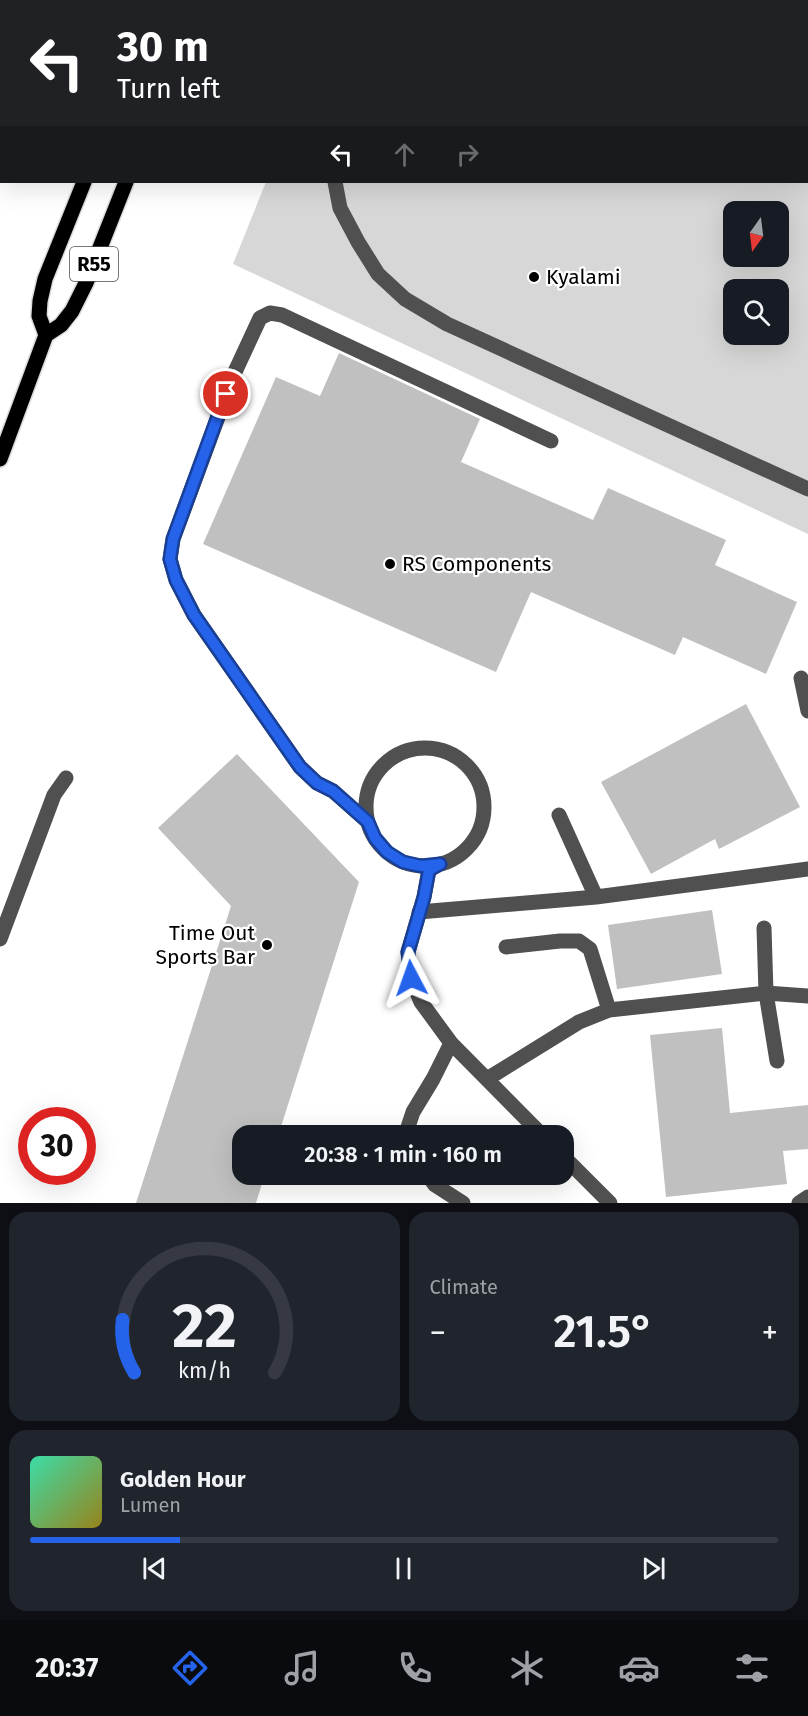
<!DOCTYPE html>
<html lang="en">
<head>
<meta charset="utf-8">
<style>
	:root { --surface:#171b24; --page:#20242c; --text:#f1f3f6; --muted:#9ea1a6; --line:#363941; --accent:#2563eb }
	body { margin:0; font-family:"Fira Sans",sans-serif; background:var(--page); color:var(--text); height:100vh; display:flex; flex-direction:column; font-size:22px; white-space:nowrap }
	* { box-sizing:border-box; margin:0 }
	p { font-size:20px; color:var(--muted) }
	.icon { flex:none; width:33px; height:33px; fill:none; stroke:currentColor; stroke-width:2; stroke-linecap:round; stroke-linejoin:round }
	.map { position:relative; height:1203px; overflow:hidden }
	.panel { display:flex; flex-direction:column; gap:9px; padding:9px; background:#0d0f14; flex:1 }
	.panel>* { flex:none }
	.guide { position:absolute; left:0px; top:0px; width:808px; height:183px; box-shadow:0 6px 24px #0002; background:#202124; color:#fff; overflow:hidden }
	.needle { width:39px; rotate:194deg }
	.buttons { position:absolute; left:723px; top:201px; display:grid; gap:12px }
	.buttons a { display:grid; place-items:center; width:66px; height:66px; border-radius:12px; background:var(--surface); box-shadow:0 6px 24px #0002; font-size:30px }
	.speed { position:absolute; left:18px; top:1107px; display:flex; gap:12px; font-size:30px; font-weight:700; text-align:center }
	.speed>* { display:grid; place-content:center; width:78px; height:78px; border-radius:50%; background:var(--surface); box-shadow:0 6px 24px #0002; line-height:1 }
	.speed .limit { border:9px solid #d22; background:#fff; color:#111 }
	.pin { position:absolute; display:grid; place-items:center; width:51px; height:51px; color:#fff; margin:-26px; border:3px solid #fff; border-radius:50%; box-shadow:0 2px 6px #0007 }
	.me { position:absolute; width:66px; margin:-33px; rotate:356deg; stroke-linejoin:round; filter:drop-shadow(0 0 4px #0008) }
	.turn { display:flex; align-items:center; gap:21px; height:126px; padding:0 18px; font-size:27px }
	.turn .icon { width:78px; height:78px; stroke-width:2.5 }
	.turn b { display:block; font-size:42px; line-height:51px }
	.lanes { display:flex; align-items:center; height:57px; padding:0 18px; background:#0003; justify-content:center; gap:30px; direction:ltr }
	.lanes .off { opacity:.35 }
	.big { font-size:45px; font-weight:600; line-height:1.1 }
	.panel .widget { flex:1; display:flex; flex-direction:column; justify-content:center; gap:9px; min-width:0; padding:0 21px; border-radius:18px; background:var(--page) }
	.panel .dial { align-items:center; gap:0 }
	.dial svg { height:156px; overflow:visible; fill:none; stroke:var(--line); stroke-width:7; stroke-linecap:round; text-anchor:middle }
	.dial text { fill:var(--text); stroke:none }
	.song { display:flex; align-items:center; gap:18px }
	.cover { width:72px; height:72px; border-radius:9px; background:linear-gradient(135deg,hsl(160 70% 55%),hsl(50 70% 35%)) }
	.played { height:6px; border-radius:3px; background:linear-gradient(90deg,var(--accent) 20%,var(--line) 20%) }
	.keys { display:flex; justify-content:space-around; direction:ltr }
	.heat { display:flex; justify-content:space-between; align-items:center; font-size:33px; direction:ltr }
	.panel .tiles { flex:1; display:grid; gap:9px; grid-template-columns:1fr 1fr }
	.widget:last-child { grid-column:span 2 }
	.trip { position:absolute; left:232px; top:1125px; width:342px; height:60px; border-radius:18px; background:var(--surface); box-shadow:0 6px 24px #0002; font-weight:600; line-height:60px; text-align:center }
	.dock { display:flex; height:96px; justify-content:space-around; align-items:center; background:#090b0e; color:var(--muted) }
	.dock .icon { width:42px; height:42px }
	.dock .current { color:var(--accent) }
	.dock b { font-size:27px; color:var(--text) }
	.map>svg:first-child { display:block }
	.green { fill:#d7d7d7; fill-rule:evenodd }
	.building { fill:#c0c0c0 }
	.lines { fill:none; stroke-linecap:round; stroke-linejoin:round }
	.major-casing { stroke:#dbdbdb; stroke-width:18 }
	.minor { stroke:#505050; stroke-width:15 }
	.major { stroke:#000; stroke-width:15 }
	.route-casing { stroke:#184099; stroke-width:15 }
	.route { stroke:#2563eb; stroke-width:10 }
	.poi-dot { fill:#000; stroke:#fff; stroke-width:2 }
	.labels { text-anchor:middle; stroke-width:4.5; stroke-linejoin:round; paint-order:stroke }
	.shield { fill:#fff; stroke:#4c4c4c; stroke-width:1.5 }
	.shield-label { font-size:20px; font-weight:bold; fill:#000 }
	.poi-label { font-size:21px; fill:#000; stroke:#fff; text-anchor:start }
</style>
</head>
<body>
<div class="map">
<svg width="808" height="1203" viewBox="0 0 808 1203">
	<rect width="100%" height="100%" fill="#fff"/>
	<path class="green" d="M339 0H808V534L233 264 266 182H807V2L338 1ZM734 212H778V256H734ZM734 290H778V334H734Z"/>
	<path class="building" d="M339 353 480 419 461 462 593 520 608 488 726 540 715 565 797 602 766 674 683 637 675 655 531 592 496 672 203 544 276 377 320 396Z
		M746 704 800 807 719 849 715 839 651 874 601 782Z
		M237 754 359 882 278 1136H243V1174H265L256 1203H136L231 906 158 828Z
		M712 910 722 974 617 989 608 925Z
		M722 1028 730 1113 808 1105V1149L783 1151 787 1184 666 1197 650 1035Z"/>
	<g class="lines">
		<defs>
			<path id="major" d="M152 2V0
				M196 2 197 0
				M46 335 39 316 40 301 45 279 84 182
				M0 459 46 335 61 325 72 311 86 283 126 182"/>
		</defs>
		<use href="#major" class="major-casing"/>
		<path class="minor" d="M405 2 407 0
			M335 182 340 208 358 242 378 274 405 299 447 324 808 489
			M801 678 808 711
			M366 807a59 59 0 1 1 118 0a59 59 0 1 1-118 0Z
			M559 815 596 897
			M368 822 333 791 317 783 300 767 194 615 176 580 170 559 173 539 234 374 260 318 270 313 282 315 551 441
			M440 864 429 870 424 897 408 952 411 978 421 1002 451 1043 543 1136
			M419 912 596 897 808 869
			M764 928 766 993 777 1061
			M0 939 54 795 66 778
			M506 947 560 941H579L590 949 609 1010
			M487 1079 579 1022 609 1010 766 993 808 996
			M405 1136 413 1112 433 1079 451 1043
			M564 1157 610 1203
			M427 1174 435 1185 463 1203
			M799 1203 808 1197"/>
		<use href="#major" class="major"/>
	</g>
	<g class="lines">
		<defs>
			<path id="route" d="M226 394 173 539 170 559 176 580 194 615 300 767 317 783 333 791 368 822 375 838 387 852 403 862 421 866 440 864 429 870 424 897 408 952 411 978"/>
		</defs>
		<use href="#route" class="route-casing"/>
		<use href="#route" class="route"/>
	</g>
	<g class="poi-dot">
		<circle cx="534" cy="277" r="6"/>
		<circle cx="390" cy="564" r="6"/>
		<circle cx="267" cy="945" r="6"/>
	</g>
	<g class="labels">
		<rect class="shield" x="70" y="247" width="48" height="34" rx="4.5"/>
		<g class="shield-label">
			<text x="94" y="271">R55</text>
		</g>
		<g class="poi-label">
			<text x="546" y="284">Kyalami</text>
			<text x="402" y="571">RS Components</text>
			<text x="255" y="940" text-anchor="end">Time Out<tspan x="255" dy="24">Sports Bar</tspan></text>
		</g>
	</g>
</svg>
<div class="buttons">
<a><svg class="needle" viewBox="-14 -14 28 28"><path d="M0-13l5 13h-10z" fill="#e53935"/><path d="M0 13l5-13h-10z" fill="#9ea1a6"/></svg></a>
<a><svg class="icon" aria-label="search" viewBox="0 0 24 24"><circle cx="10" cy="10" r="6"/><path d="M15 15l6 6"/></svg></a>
</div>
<div class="speed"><div class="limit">30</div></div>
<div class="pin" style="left:226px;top:394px;background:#d93025"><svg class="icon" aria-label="arrive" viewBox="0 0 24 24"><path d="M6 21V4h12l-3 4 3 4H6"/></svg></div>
<svg class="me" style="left:411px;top:978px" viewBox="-20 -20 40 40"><path d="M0-17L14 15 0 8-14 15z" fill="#2563eb" stroke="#fff" stroke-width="4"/></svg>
<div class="trip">20:38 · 1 min · 160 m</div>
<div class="guide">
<div class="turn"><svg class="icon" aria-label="left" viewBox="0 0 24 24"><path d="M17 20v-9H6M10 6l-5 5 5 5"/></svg><div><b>30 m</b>Turn left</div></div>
<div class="lanes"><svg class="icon" aria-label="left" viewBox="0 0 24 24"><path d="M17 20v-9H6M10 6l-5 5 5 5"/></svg><svg class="icon off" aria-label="ahead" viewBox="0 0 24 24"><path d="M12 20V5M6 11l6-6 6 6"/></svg><svg class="icon off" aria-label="right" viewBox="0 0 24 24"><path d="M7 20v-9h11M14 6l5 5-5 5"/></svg></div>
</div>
</div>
<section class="panel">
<div class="tiles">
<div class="widget dial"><svg viewBox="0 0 100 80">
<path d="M14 69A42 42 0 1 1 86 69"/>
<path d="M14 69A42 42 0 0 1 8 42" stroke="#2563eb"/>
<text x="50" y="56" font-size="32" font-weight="700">22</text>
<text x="50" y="72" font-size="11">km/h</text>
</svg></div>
<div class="widget"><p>Climate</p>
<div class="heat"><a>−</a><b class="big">21.5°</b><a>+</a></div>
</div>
<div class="widget">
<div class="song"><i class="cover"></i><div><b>Golden Hour</b><p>Lumen</p></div></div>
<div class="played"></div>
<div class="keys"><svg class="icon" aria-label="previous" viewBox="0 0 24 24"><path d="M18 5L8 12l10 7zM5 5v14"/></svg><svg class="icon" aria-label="pause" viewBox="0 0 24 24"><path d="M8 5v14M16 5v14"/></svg><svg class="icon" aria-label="next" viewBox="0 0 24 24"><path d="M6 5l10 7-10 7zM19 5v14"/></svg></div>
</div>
</div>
</section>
<nav class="dock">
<b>20:37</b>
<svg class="icon current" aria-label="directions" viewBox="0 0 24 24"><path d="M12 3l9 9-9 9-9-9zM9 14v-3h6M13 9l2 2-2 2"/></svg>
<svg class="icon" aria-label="music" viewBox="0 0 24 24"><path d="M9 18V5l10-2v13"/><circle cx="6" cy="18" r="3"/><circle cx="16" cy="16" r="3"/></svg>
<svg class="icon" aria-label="phone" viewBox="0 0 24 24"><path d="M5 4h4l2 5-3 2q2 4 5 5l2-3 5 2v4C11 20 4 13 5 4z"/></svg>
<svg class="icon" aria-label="climate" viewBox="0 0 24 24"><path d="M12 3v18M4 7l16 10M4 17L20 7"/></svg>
<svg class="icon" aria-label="car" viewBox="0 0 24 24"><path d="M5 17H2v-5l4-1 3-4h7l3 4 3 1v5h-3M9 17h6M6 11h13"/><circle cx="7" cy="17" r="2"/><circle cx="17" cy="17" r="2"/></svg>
<svg class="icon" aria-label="filters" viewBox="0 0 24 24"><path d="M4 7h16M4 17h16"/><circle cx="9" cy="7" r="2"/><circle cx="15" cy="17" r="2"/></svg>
</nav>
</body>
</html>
